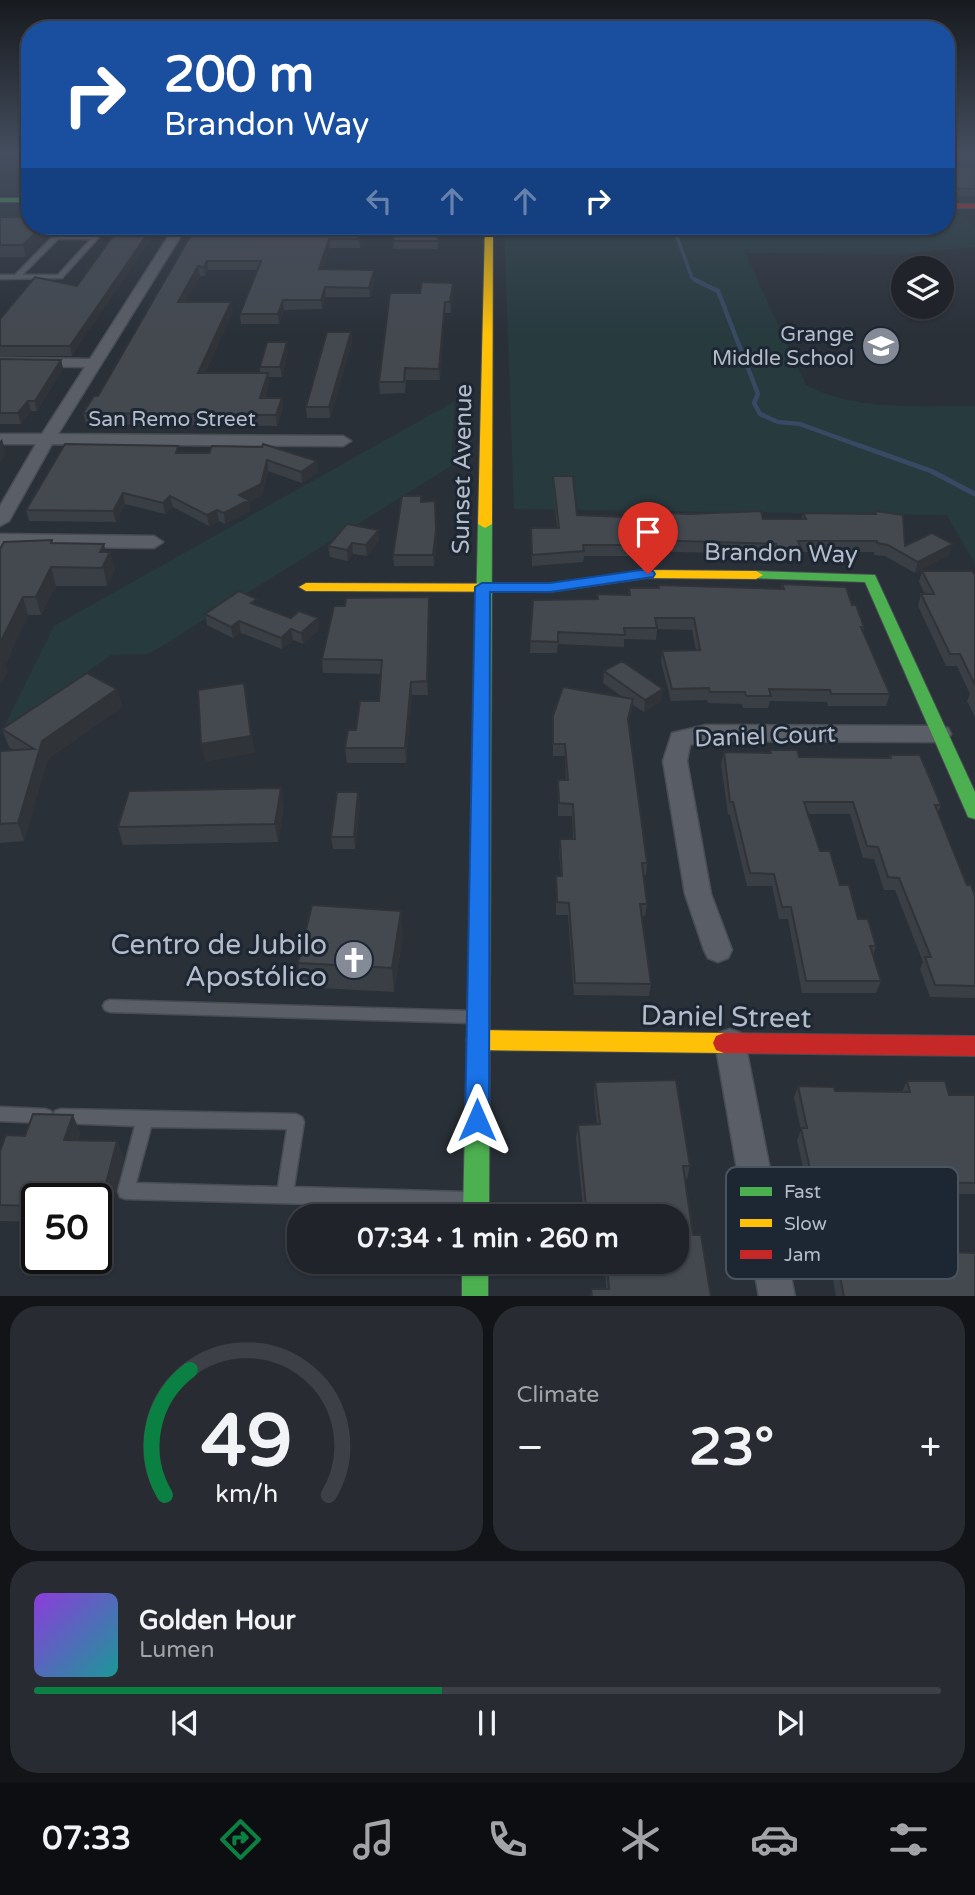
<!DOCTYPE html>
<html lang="en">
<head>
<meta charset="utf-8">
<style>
	:root { --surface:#20242a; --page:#282c32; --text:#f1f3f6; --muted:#a2a4a8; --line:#3d4147; --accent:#0b8043 }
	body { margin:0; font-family:"Varela Round",sans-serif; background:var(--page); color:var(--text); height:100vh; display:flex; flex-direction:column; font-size:26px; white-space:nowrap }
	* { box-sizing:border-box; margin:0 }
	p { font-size:23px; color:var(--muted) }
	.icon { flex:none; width:38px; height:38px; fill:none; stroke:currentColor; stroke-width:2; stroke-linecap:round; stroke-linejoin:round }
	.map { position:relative; height:1296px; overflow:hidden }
	.sheet { display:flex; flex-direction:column; gap:10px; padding:10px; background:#121417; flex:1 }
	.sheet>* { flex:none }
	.guide { position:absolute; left:21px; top:21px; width:934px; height:214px; border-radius:28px; box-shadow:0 2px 5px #0004,0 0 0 2px var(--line); background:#1a4fa0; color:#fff; overflow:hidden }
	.fabs { position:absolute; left:891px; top:256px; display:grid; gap:14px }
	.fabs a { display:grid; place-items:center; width:63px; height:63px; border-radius:50%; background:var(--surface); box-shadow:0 2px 5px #0004,0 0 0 2px var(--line); font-size:35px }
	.speed { position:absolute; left:21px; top:1183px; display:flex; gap:14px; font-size:35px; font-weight:700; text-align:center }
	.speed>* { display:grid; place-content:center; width:91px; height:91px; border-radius:50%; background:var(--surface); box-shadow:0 2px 5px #0004,0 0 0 2px var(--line); line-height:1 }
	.speed .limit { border:4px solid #111; border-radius:10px; background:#fff; color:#111 }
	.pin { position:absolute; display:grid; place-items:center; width:60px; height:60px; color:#fff; margin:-72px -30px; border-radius:50% 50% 50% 0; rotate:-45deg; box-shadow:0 0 7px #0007 }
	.pin .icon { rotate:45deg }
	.me { position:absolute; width:77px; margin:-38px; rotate:0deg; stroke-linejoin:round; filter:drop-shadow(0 0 5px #0008) }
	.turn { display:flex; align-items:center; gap:24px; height:147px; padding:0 28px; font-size:32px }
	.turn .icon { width:91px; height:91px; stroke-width:2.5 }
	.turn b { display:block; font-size:49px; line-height:60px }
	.lanes { display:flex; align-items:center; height:66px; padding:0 28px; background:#0003; justify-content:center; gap:35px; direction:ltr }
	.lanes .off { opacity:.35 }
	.big { font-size:52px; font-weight:700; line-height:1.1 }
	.sheet .widget { flex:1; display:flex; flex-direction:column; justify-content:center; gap:10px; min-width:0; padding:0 24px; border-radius:28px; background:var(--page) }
	.sheet .dial { align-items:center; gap:0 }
	.dial svg { height:182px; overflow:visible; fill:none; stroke:var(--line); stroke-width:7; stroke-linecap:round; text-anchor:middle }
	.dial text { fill:var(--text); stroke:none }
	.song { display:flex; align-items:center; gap:21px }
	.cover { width:84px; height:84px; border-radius:10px; background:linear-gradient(135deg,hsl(270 70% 55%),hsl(180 70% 35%)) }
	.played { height:7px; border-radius:4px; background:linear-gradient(90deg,var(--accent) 45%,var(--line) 45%) }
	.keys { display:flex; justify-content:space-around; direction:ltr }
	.heat { display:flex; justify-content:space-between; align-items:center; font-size:38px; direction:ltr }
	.sheet .tiles { flex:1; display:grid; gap:10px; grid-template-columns:1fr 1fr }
	.widget:last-child { grid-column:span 2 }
	.trip { position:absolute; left:287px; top:1204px; width:402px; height:70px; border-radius:28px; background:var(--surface); box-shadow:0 2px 5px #0004,0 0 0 2px var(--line); font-weight:700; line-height:70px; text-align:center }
	.tabs { display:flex; height:112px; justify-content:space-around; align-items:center; background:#0d0e11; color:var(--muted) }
	.tabs .icon { width:49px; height:49px }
	.tabs .on { color:var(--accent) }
	.tabs b { font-size:32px; color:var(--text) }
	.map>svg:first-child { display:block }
	.green { fill:#273a3e }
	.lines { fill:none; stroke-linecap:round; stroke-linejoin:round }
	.stream-far2 { stroke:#384963; stroke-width:3.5 }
	.stream-far1 { stroke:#384963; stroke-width:4.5 }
	.stream { stroke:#384963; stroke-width:5 }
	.lane-casing { stroke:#484c53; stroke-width:3 }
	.street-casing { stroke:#484c53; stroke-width:3 }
	.fast-casing { stroke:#484c53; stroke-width:2 }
	.slow-casing { stroke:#484c53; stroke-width:2 }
	.jam-casing { stroke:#484c53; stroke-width:2 }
	.lane { fill:#5a5e66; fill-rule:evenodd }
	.street { fill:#5a5e66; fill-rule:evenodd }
	.fast { fill:#4caf50; fill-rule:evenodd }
	.slow { fill:#ffc107; fill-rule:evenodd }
	.jam { fill:#c62828; fill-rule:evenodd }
	.wall { fill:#3a3f45 }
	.shaded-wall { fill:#303338 }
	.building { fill:#444950; stroke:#303338; stroke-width:2 }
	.route { fill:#1a73e8; stroke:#114b97; stroke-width:2 }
	.labels { text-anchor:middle; stroke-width:6; stroke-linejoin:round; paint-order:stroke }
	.far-poi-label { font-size:21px; fill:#b4bcc9; stroke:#1d2633; text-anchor:end }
	.far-street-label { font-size:21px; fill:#b4bcc9; stroke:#1d2633 }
	.street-label { font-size:24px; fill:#b4bcc9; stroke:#1d2633 }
	.near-poi-label { font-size:28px; fill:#b4bcc9; stroke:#1d2633; text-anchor:end }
	.near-street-label { font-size:28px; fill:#b4bcc9; stroke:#1d2633 }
	.key { fill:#1d2633; stroke:#4a5360; stroke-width:2 }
	.key-label { font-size:19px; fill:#b4bcc9 }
</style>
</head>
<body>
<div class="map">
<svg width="975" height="1297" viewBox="0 0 975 1297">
	<rect width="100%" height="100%" fill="#2a3038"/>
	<path class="green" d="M947 212H957L975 226V247L896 254 745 253 806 385C858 412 918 405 975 406V564L947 515 514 509 504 226H947Z
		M455 401 451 466 149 654 111 655 1 733 54 626Z"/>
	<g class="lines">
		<path class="stream-far2" d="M682 226 676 234 692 278 699 281"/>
		<path class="stream-far1" d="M695 280 718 291 758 394 754 403 760 414 778 422 800 424 863 447"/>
		<path class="stream" d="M858 445 931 471 975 494"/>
		<defs>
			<path id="lane" d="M63 226H69L61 235H96L99 237 62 278 0 279V275H15ZM58 239H91L58 275H22Z
				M110 1000 471 1011 476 1012 478 1017 476 1022 471 1023 110 1012 105 1010 103 1006 105 1002Z
				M0 1107 45 1109 51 1111 53 1116 51 1121 45 1123 0 1121Z
				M61 1109 296 1114 302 1117 304 1122 294 1187 466 1192 472 1194 474 1200 472 1206 466 1208 126 1199 120 1197 118 1191 135 1126 61 1123 55 1121 53 1116 55 1111ZM151 1127 287 1129 278 1187 136 1183Z"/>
			<path id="street" d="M175 226H187L58 434 343 436 351 441 343 446 52 444 9 521 0 526V506L36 444H0V434H42L85 367 0 366V358L90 359Z
				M0 534 154 536 163 542 154 548 0 546Z
				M706 725 940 726 948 728 951 734 948 740 940 742 706 741 690 745 687 761 711 894 732 950 728 958 718 962 708 958 704 950 685 894 663 761 672 733Z
				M730 1029 741 1033 745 1042 795 1297H759L715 1042 719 1033Z"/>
			<path id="fast" d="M0 198H30V202H0Z
				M485 520 492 524 489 1216H463L478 524Z
				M756 571 875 575 975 792V819L968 817 966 812 865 582 751 578 749 575Z
				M462 1262H488V1297H462Z"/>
			<path id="slow" d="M485 226H493L492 524 485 528 478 524Z
				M648 570 756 571 763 575 756 579 648 578 550 592 306 591 299 587 306 583 550 584Z
				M477 1030 724 1033 732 1036 735 1043 732 1050 724 1053 477 1050 469 1047 466 1040 469 1033Z"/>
			<path id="jam" d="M947 204H975V208H947Z
				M724 1033 975 1036V1056L724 1053 716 1050 713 1043 716 1036Z"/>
		</defs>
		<use href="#lane" class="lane-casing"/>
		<use href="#street" class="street-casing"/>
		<use href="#fast" class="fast-casing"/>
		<use href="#slow" class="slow-casing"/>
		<use href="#jam" class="jam-casing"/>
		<use href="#lane" class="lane"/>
		<use href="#street" class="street"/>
		<use href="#fast" class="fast"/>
		<use href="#slow" class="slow"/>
		<use href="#jam" class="jam"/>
	</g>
	<path class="wall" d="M947 153H975V162L947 163Z
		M947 164 949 166H975V196H947Z
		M0 217 30 226H53V229L26 257H0Z
		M196 226H364L360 248H330L323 269 375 279 370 297H326L322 309 284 310 279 324H241L240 314 258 270H208L205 276H200L185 302 233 311 205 373H260V367L288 351 282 377H268L269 383 265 398H282L283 408 277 426 86 424 83 413 98 396Z
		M439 226 438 249H393L394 235H367V228Z
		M77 286 72 356H0V319Z
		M420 293H453L451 313H445L440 380H406L405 393 380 394 379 382Z
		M351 332 352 342 330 418H307L306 407Z
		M0 359 61 360 63 369 37 411H31L21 424H0Z
		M179 453 317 461 318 472 302 483 268 471 262 495 249 502 250 511 225 524 219 521 209 526 173 507 165 514 125 504 116 522 29 521 26 510Z
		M553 476 577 515 623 517V511L763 519H802L803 513 875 514 876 511 905 546 949 555 915 573 885 556 874 555V552H801L799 560H776L774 555 649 551V556H584L583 562 532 566 531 528H557L553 486Z
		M422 502 437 541 434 566H394L393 555Z
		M347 524 379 541 367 556 353 554 348 561 330 557 328 546Z
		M53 543 110 552 115 570 107 586H56L41 615H28L5 666 7 672 0 684V549Z
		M922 571 975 575V717L967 701 970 694 957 666H946L918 606 921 594H925L919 582Z
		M782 584 852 605 864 627 863 632 890 694 886 706H828L827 702 770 701 768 708H743L742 704 708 703 707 700 671 701 661 662 662 651 696 650 692 630 657 629 656 640 624 639V647L558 644 557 653H530L533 600 597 599V594L628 595 629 588H658V585L781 588Z
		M429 597 428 695H412L406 763H347L345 748 356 730 379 701 381 674 323 673 322 659 345 606Z
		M258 606 291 618H318L319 630 303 644 293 640 282 649 241 633 233 638 207 625 205 614Z
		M604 671 663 689 661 701 644 712 632 704 628 724 647 863 646 875H644L647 904 645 916H642L651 984 649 996 574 995 568 915H556V876H561L559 852 560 839H573L572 816H558V780H566L565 756H553V716L624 698 603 683Z
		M117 689 122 707 48 759 24 841 0 843V751L14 750 9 747 2 729Z
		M770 750 799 757 889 758 890 755 941 805 938 813 967 885 975 896V998L930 997 920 969 923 962 895 890H884L874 859 863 858 850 814H808L820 851 858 919 876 946 873 955 881 981 876 993H802L788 919H779L772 886H747L730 815 728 814 721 764 724 752 769 753Z
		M360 804 355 849H333L331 837Z
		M284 806 278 842 123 845 118 827Z
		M403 934 394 992 302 987 298 963Z
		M907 1081 949 1095H975V1194H909L906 1200 869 1199 866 1187 807 1186 797 1140 801 1130 794 1098 798 1086 835 1091 902 1092Z
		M595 1082 690 1166 687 1179H685L693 1235 711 1297H590L591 1289H606L605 1262H677V1216H584L576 1138 578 1125 597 1124 594 1095Z
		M80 1132 78 1140 117 1141 124 1159 108 1224H96V1199H37V1222L0 1221V1151L25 1136Z
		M948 1252 975 1297H836L831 1267 836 1255 883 1262 942 1263Z"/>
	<path class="shaded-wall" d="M42 226H53V229L26 257 23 245Z
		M153 226H160L72 356 70 346Z
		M362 226H364L360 248 359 239Z
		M329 239 330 248 320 279 319 269Z
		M207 261 208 270 205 276 204 267Z
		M198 266 200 276 180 312 178 302Z
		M374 270 375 279 370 297 369 288Z
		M453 283V293L451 313 450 302Z
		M325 287 326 297 322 309 321 300Z
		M283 300 284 310 279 324 278 314Z
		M231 302 233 311 200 384 198 373Z
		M445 302V313L440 380 439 369Z
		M351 332 352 342 330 418 329 407Z
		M287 342 288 351 282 377 280 367Z
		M61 360 63 369 37 411 35 401Z
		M268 373 269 383 262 408 260 398Z
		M282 398 283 408 277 426 276 415Z
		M28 401 31 411 21 424 18 413Z
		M2 439 6 454 0 463V441Z
		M267 460 268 471 262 495 249 502 250 511 225 524 224 513Z
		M317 461 318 472 302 483 301 472Z
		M123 493 125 504 116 522 113 511Z
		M170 496 173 507 165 514 163 503Z
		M217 510 219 521 209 526 207 515Z
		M379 530V541L367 556 366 545Z
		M436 530 437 541 434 566 433 555Z
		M352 543 353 554 348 561 347 550Z
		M104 544 107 559 110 552 115 570 107 586 100 552Z
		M953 544 949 555 915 573 918 562Z
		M51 567 56 586 41 615 36 597Z
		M23 597 28 615 5 666 7 672 0 684V643Z
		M429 597 430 611 428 695 427 681Z
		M318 618 319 630 303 644 301 633Z
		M239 621 241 633 233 638 231 627Z
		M291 629 293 640 282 649 281 638Z
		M411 682 412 695 406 763 405 748Z
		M244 683 255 753 205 762 201 744Z
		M117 689 122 707 48 759 24 841 18 823 42 741Z
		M663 689 661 701 644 712 645 700Z
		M633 699 632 711 626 731 628 719Z
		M281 788 284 806 278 842 275 824Z
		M358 792 360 804 355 849 354 837Z
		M401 911 403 934 394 992 392 968Z
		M73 1115 80 1132 72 1157 64 1140Z
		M117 1141 124 1159 108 1224 100 1207Z"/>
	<path class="building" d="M947 153H975V155L947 156V157Z
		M947 164 949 166H975V189L947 188Z
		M0 217H30V226H42L23 245H0Z
		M120 226H153L70 346H0V319L35 277 77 286Z
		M196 226H362L359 239H329L319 269 374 270 369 288 325 287 321 300H283L278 314H240L261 261H207L204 267 198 266 178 302H231L198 373H268L260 398H282L276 415 83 413 94 396H98Z
		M368 226H439L438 241H393L395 228H367Z
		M422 282 453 283 450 302H445L439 369 405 368 404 382H379L390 293H420Z
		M327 332H351L329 407H306Z
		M267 342H287L280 367H260Z
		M0 359 61 360 35 401H28L18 413H0Z
		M65 444 178 446 176 453H209L212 446 262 447 263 444 317 461 301 472 267 460 261 484 239 495 249 500 224 513 217 510 207 515 170 496 163 503 123 493 113 511 26 510Z
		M553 476H573L577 515 624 517 623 511 689 514 761 511 763 519H806L803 513 876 514V511L903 515 905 546 932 533 953 544 918 562 888 545 877 543V541H798L801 549 778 548 776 544 649 540 650 545H583L584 551 532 555 531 528H559Z
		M402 496H421V502L435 501 436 530 433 555H393Z
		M347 524 379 530 366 545 352 543 347 550 328 546Z
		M52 540 51 543 104 544 100 552H110L102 568 51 567 36 597H23L0 643V549L4 542Z
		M922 571H972L975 575V685L960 654H950L921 594H934Z
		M782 584 846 587 852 605H856L864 627H861L890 694H831L830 690 769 689 771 696H746L745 692H710L709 688 672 689 662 651 700 650 694 618H655L657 628H624L625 635 558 632V642L530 641 533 600 598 599 597 594 630 595 629 588H659L658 585 784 589Z
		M239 591 257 599 251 603 291 618 299 611 318 618 301 633 291 629 281 638 239 621 231 627 205 614Z
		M429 597 427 681 411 682 405 748H345L348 730H356L360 701H379L382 660 322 659 334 606H345L346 598Z
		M622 661 663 689 645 700 604 671Z
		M87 673 117 689 42 741 18 823 0 824V751L34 749 2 729Z
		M244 683 251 736 201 744 198 690Z
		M563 687 633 699 628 719 647 863H642L647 904H640L651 984 575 983 569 903 557 902 556 876H562L560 839H575L573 804 559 803 558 780H568L565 744H553V716Z
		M770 750H797L799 757 891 758 890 755H920L941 805H935L954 853 967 885H971L975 896V986L935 985 925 957H931L899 878 888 877 878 847 867 846 853 802H804L820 851H830L840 885H849L858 919H868L876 946H870L881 981H806L791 907H782L774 874 750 873 733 802H730L724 752 771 753Z
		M281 788 275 824 118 827 129 791Z
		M337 792H358L354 837H331Z
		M312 905 401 911 392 968 298 963Z
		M676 1080 690 1166H683L693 1235H701L711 1297H592L591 1289H609L607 1262H677V1216H587L578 1125 600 1124 595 1082Z
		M907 1081H945L949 1095H975V1183L909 1182 911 1189 874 1188 871 1176 811 1174 801 1128H807L798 1086 834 1087 835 1091 910 1092Z
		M33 1114 73 1115 64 1140 117 1141 100 1207H96V1199H37V1206L0 1205V1151L6 1135 25 1136Z
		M948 1252 975 1253V1297H844L836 1255 882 1256 883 1262 951 1263Z"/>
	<linearGradient id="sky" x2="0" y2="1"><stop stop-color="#171a1f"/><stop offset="0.46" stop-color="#444e5e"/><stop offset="1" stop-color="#444e5e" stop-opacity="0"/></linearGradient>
	<rect width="975" height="334" fill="url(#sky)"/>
	<path class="route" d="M648 569 653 571 655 574 653 577 550 592H490L489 1120 485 1128 477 1131 468 1128 465 1120 475 587 482 583H550Z"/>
	<defs>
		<symbol id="school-disc" viewBox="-11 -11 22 22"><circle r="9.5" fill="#848b96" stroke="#1d2633"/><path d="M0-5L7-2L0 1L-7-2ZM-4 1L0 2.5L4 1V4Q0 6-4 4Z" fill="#fff"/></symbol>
		<symbol id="church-disc" viewBox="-11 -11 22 22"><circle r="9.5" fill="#848b96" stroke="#1d2633"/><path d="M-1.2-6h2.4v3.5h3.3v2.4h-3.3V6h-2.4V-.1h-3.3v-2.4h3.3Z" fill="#fff"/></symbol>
	</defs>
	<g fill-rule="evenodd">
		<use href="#school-disc" x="859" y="324" width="44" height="44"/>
		<use href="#church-disc" x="332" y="938" width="44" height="44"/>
	</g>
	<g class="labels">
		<g class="far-poi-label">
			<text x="854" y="341">Grange<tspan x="854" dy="24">Middle School</tspan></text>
		</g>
		<g class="far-street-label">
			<text x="172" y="426">San Remo Street</text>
		</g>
		<g class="street-label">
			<text transform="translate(462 469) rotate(-89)" y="8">Sunset Avenue</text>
			<text transform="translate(781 553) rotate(1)" y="8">Brandon Way</text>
			<text transform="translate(765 736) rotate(-2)" y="8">Daniel Court</text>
		</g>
		<g class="near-poi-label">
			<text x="327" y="954">Centro de Jubilo<tspan x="327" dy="32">Apostólico</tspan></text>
		</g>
		<g class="near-street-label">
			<text transform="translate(726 1016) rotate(1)" y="10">Daniel Street</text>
		</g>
	</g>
	<rect x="726" y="1167" width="232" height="112" rx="10" class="key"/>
	<rect x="740" y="1187" width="32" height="9" fill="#4caf50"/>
	<rect x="740" y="1219" width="32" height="8" fill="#ffc107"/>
	<rect x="740" y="1250" width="32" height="9" fill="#c62828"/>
	<g class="key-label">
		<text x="784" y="1198">Fast</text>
		<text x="784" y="1230">Slow</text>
		<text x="784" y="1261">Jam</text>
	</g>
</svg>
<div class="fabs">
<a><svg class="icon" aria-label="layers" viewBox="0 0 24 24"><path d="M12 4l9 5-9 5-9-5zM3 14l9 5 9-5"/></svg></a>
</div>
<div class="speed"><div class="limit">50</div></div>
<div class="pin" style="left:648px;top:574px;background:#d93025"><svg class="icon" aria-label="arrive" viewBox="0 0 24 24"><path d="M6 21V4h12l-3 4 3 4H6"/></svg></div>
<svg class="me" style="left:477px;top:1120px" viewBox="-20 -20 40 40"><path d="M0-17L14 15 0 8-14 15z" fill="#1a73e8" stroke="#fff" stroke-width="4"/></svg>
<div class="trip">07:34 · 1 min · 260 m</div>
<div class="guide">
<div class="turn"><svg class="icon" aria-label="right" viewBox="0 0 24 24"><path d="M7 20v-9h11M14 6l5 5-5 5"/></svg><div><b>200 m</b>Brandon Way</div></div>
<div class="lanes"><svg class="icon off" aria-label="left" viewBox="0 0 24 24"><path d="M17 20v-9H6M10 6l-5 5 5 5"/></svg><svg class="icon off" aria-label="ahead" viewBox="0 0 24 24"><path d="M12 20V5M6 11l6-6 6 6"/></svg><svg class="icon off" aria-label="ahead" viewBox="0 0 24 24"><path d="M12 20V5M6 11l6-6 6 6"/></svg><svg class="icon" aria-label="right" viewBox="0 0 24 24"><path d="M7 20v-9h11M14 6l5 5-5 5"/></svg></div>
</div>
</div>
<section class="sheet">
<div class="tiles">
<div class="widget dial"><svg viewBox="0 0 100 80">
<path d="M14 69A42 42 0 1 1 86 69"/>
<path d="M14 69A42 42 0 0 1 25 14" stroke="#0b8043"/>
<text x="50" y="56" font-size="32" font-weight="700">49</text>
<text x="50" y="72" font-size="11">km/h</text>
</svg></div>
<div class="widget"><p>Climate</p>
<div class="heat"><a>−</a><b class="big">23°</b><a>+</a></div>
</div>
<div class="widget">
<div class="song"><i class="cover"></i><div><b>Golden Hour</b><p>Lumen</p></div></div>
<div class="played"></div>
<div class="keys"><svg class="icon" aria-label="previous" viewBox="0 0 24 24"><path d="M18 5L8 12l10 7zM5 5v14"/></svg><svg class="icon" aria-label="pause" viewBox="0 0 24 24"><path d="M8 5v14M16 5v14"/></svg><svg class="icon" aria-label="next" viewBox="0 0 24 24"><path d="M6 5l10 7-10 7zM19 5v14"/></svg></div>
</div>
</div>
</section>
<nav class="tabs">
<b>07:33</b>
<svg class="icon on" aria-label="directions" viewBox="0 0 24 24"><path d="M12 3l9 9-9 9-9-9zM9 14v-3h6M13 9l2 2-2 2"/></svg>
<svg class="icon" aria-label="music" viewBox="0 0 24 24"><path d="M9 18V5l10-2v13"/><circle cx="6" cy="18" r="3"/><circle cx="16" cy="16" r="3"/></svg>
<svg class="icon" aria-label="phone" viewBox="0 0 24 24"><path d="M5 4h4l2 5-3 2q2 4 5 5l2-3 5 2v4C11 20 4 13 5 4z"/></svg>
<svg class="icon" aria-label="climate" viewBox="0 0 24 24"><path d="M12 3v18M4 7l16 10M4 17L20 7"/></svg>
<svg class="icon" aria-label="car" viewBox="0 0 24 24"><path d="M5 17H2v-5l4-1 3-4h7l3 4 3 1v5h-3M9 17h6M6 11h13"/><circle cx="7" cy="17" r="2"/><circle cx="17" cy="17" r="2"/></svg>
<svg class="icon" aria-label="filters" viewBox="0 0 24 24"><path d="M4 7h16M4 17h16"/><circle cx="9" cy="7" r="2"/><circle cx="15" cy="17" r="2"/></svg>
</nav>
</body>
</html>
